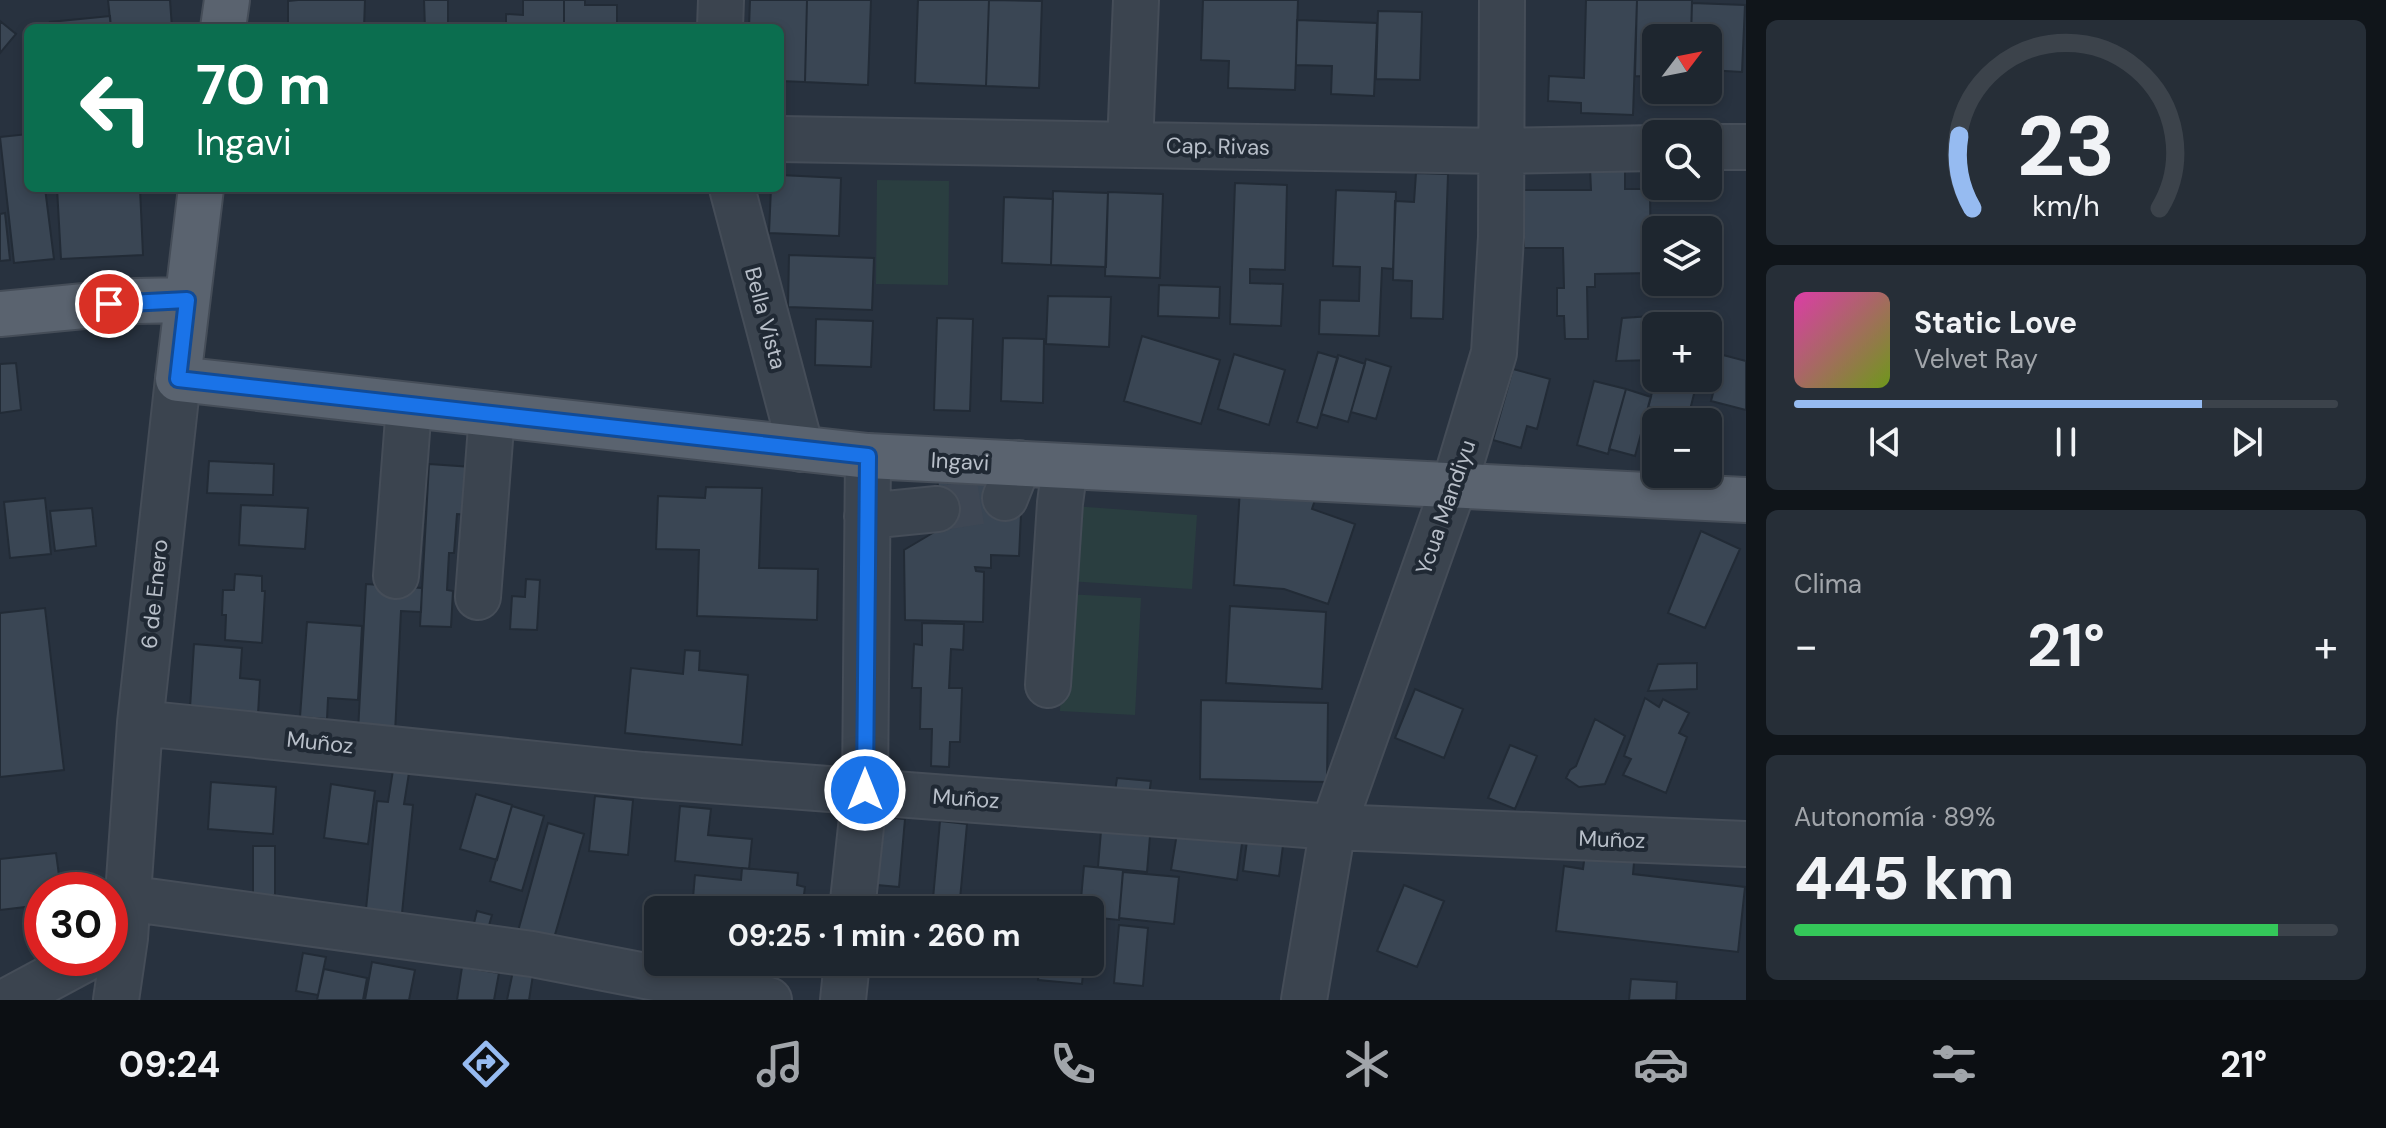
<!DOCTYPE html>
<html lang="es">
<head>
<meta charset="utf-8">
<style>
	:root { --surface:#1e262f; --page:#262e37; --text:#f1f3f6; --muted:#a1a5aa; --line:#3c434b; --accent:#96bbf1 }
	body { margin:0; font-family:"DM Sans",sans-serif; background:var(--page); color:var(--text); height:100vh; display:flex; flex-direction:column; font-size:30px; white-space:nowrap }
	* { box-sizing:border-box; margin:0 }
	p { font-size:26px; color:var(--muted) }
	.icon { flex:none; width:44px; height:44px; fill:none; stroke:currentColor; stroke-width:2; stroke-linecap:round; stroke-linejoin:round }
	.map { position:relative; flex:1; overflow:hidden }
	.sheet { display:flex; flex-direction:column; gap:20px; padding:20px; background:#10151a; width:640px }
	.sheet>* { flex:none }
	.top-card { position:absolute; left:24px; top:24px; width:760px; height:168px; border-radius:12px; box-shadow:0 4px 12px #0003,0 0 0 2px var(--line); background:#0b6e4f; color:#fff; overflow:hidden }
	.needle { width:52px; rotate:58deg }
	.fabs { position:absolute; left:1642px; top:24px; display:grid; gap:16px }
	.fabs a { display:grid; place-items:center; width:80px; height:80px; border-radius:12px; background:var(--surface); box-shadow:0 4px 12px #0003,0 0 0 2px var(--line); font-size:40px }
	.speed { position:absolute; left:24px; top:872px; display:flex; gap:16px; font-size:40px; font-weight:700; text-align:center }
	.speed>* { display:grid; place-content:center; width:104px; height:104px; border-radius:50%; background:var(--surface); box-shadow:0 4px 12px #0003,0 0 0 2px var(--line); line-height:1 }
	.speed .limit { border:12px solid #d22; background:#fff; color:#111 }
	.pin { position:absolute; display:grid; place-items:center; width:68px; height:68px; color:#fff; margin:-34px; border:4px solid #fff; border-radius:50%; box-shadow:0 2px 8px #0007 }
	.me { position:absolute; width:88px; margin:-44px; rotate:0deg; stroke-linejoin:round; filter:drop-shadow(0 0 6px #0008) }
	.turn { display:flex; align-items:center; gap:28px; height:168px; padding:0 40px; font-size:36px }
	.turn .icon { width:104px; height:104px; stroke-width:2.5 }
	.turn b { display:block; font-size:56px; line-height:68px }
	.big { font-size:60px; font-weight:700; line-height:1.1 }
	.sheet .tile { flex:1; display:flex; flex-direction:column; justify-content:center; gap:12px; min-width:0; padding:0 28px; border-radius:12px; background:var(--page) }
	.sheet .dial { align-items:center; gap:0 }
	.dial svg { height:208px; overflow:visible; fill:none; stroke:var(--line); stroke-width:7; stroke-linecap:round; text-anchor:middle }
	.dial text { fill:var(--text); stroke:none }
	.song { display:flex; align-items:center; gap:24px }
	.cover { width:96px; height:96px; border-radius:12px; background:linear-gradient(135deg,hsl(320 70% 55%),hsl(80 70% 35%)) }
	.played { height:8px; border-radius:4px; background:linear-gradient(90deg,var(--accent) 75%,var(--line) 75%) }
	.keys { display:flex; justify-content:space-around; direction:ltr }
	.heat { display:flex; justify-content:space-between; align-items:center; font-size:44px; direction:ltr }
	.charge { height:12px; border-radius:6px; background:linear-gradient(90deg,#34c759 89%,var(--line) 0) }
	.trip { position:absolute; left:644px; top:896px; width:460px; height:80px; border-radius:12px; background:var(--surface); box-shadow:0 4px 12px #0003,0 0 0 2px var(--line); font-weight:700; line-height:80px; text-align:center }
	.menu { display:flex; height:128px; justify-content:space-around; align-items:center; background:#0c0f13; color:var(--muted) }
	.menu .icon { width:56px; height:56px }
	.menu .active { color:var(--accent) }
	.menu b { font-size:36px; color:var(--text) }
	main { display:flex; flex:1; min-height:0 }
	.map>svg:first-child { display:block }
	.pitch { fill:#2a3e40 }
	.building { fill:#3a4654; stroke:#222b36; stroke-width:2 }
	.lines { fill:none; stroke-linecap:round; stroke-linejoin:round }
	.minor-tunnel { stroke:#3e4754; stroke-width:44; stroke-dasharray:44 22; stroke-linecap:butt }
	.minor-casing { stroke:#454d58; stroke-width:48 }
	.major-casing { stroke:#454d58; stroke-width:48 }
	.minor { stroke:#3b444f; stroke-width:44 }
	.major { stroke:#5a636f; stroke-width:44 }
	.route-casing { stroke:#114b97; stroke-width:20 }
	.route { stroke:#1a73e8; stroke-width:14 }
	.labels { text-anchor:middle; stroke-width:8; stroke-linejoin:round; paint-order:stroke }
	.street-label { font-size:22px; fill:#b8bfc9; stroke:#202934 }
</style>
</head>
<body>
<main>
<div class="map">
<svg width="1746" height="1000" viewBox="0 0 1746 1000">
	<rect width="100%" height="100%" fill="#28323f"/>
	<path class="pitch" d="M877 180 949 181 948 285 876 284Z
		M1073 506 1197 515 1192 589 1068 581Z
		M1066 594 1141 598 1135 715 1060 711Z"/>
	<path class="building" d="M108 0H170L172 28H111Z
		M298 0H365L364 28H288V1Z
		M424 0H448V28H425Z
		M523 0H564V28H506V14L523 15Z
		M564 0H585V5H617V28H564Z
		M750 0H807L805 82 780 81V28H749Z
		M807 0H871L868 85 805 82Z
		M918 0H989L986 86 915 83Z
		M989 0 1042 1 1039 88 986 86Z
		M1203 0H1298L1295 90 1228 88 1229 61 1201 60Z
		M1586 0H1637L1633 115 1581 113V103L1548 101 1549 76 1584 78Z
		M1637 0H1692L1691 38H1656V77L1635 76Z
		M1692 3 1745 5 1742 72 1708 70V38H1691Z
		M1378 11 1422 12 1420 80 1376 79Z
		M110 16 111 28H51L50 22Z
		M1297 20 1377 23 1374 96 1331 94 1332 66 1296 65Z
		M0 21 16 34 0 53Z
		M28 134V188H45L54 259 14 263 0 137Z
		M1625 167V189H1650L1651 273 1595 274V287H1587L1588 339H1565L1564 316H1557V288H1564L1563 248H1524L1523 190H1591L1590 168Z
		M1416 173 1448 174 1443 319 1411 318 1412 281 1393 280 1395 201 1414 202Z
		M780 175 841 178 839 236 769 233 771 188H780Z
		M1235 183 1287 185 1285 270 1250 269V283L1283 284 1281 326 1230 324Z
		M57 188H140L143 255 61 259Z
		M1336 190 1396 192 1393 269 1382 268 1379 336 1319 334 1320 300 1359 301 1360 267 1333 266Z
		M1053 191 1108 193 1106 267 1051 265Z
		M1108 192 1163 194 1160 278 1105 276Z
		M1004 197 1053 199 1051 265 1002 263Z
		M5 213 10 260 0 261V214Z
		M789 255 874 258 872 310 788 307Z
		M1159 285 1220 287 1219 318 1158 316Z
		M1048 296 1111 297 1109 347 1046 344Z
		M1668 315 1711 327 1708 340V326H1656V360L1616 361 1622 318Z
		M937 318 973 319 970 411 934 410Z
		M816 319 873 321 871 367 815 365Z
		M1142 336 1220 360 1201 424 1124 401Z
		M1003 338 1044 339 1043 403 1001 401Z
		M1318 352 1338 358 1317 428 1297 422Z
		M1234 354 1285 370 1269 425 1218 409Z
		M1338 355 1365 364 1348 422 1321 414Z
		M1723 355 1746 361V410L1711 401Z
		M1366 359 1391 367 1376 419 1351 412Z
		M16 363 21 410 0 413V364Z
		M1513 369 1550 379 1537 429 1527 426 1521 448 1493 440Z
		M1656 378H1698L1688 418 1648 407Z
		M1594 381 1626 389 1608 454 1577 445Z
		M1626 389 1651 397 1635 456 1609 449Z
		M209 461 274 464 273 495 207 493Z
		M429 464 472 467 470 515 457 514 454 553H449L447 590 453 591 451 627 420 626Z
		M938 479 986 480 1021 514 1019 556 991 555V568L975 567 976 571 984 572 983 622 905 620 904 550 936 531Z
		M706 487 762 488 759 568 818 569 817 620 697 616 699 550 656 549 658 496 705 498Z
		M1240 489 1318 491 1312 509 1355 524 1328 604 1284 589 1234 585Z
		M45 498 51 554 10 558 4 502Z
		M241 505 308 508 305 549 239 545Z
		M92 508 96 546 55 551 50 511Z
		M1701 531 1740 549 1705 628 1668 613Z
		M235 574 262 576V591H265L262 643 225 640 226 615H222L223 590H234Z
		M526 579 540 580 537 630 510 629 512 596 525 597Z
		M366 584 422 588 421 612 401 611 395 733 358 731Z
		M1230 606 1326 612 1322 689 1226 683Z
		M45 608 64 770 0 777V613Z
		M307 622 362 626 358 700 328 698 327 719 300 717Z
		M922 623 964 624 963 650 951 649 949 688H962L960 742H950L949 767 931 766 932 729H920L921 688H912L914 644 922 645Z
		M194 644 242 648 240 678 260 680 258 714 190 708Z
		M685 650 700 651 699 670 748 675 742 745 625 733 631 668 683 674Z
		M1697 663V689L1648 691 1658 664Z
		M1415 689 1463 709 1444 758 1395 738Z
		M1645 698 1659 707 1663 699 1689 713 1679 733 1687 737 1666 793 1623 775 1631 759 1624 756Z
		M1201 700 1328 703 1327 782 1200 779Z
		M1595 719 1625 736 1605 784 1579 787 1566 778 1570 770 1576 766Z
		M1510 745 1537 756 1515 809 1488 798Z
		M393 770 409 773 404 804 413 805 401 923 365 919 377 801 388 802Z
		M1117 778 1151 781 1149 795 1115 792Z
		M211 782 276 787 273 834 208 829Z
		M331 784 375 791 368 844 324 838Z
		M476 794 512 805 497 860 460 849Z
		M595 796 633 800 628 855 589 851Z
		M512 806 544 816 522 891 490 881Z
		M680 806 711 809 708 835 752 839 749 869 675 861Z
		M883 817 905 819 899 887 877 885Z
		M940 821 967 824 959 910H932Z
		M548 823 584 834 550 952 515 942Z
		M1178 827 1243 836 1237 880 1171 870Z
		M1101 831 1150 836 1147 872 1098 867Z
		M1248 833 1284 838 1279 876 1243 871Z
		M253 846H275V895H253Z
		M1586 846 1635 851 1633 874 1745 887 1738 952 1556 931 1564 866 1583 869Z
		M56 853 61 890H42V905L0 910V859Z
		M1084 866 1123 870 1119 920 1090 917V910H1080Z
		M742 868 798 873 797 885 805 887 802 910 692 909 695 875 741 880Z
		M1123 872 1179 877 1174 924 1119 918Z
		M1404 885 1444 901 1417 967 1377 951Z
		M477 911 492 915 485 939 471 935Z
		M1119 925 1148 928 1143 986 1114 983Z
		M303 953 326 957 318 995 296 991Z
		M372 962 415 970 409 1000H365Z
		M1040 962H1084L1082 984 1038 980Z
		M462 967 499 973 494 1000H457Z
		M324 969 367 978 363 1000H317Z
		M513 971 533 975 529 1000H507Z
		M1631 979 1677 982 1676 1000H1629Z"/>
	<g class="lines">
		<path class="minor-tunnel" d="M937 509 1005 498"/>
		<defs>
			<path id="minor" d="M720 28 721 0
				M780 139 1502 151 1656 148
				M1130 145 1136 0
				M1708 147H1746
				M732 188 801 449
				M1005 498 1019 463
				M867 516 937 509
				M396 576 409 406
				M478 597 492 414
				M1048 685 1060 503 1065 466
				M140 723 643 775 1333 827 1746 844
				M126 898 532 954 769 1000
				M852 910 865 790 868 456
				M9 1000 87 958
				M116 1000 125 938 140 723 178 379
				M843 1000 847 962
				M1304 1000 1333 827 1454 486 1494 353 1501 237 1502 0"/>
			<path id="major" d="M223 28 227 0
				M201 188 178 379 868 456 1746 500
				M0 314 136 301 187 300"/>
		</defs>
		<use href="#minor" class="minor-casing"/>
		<use href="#major" class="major-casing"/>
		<use href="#minor" class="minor"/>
		<use href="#major" class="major"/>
	</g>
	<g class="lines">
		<defs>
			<path id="route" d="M109 304 187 300 178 379 868 456 865 790"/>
		</defs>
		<use href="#route" class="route-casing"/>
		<use href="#route" class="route"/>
	</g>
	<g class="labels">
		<g class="street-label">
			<text transform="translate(1218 146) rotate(1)" y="8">Cap. Rivas</text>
			<text transform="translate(766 318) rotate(75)" y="8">Bella Vista</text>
			<text transform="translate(960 461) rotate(3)" y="8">Ingavi</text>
			<text transform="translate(1445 507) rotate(-71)" y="8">Ycua Mandiyu</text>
			<text transform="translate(154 594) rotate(-84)" y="8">6 de Enero</text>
			<text transform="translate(320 742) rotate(6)" y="8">Muñoz</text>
			<text transform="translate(966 798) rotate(4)" y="8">Muñoz</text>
			<text transform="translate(1612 839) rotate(2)" y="8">Muñoz</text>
		</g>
	</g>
</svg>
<div class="fabs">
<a><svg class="needle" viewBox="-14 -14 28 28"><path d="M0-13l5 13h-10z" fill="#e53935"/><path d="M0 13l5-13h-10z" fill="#a1a5aa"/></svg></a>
<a><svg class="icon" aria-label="search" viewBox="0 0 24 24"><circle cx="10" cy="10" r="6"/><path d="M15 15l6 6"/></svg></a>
<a><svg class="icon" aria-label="layers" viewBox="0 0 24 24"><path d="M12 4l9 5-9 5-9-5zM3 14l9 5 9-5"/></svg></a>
<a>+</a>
<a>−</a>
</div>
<div class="speed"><div class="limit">30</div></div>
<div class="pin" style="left:109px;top:304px;background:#d93025"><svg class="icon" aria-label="arrive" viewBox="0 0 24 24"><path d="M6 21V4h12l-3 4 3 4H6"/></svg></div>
<svg class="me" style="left:865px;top:790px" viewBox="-20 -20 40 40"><circle r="17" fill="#1a73e8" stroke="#fff" stroke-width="3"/><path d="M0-11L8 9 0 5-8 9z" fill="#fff"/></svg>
<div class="trip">09:25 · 1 min · 260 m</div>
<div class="top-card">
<div class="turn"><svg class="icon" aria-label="left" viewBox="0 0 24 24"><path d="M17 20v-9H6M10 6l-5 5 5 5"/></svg><div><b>70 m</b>Ingavi</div></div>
</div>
</div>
<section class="sheet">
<div class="tile dial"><svg viewBox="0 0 100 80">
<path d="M14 69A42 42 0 1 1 86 69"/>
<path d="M14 69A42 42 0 0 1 9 41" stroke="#96bbf1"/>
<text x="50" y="56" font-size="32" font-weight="700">23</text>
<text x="50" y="72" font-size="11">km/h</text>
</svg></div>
<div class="tile">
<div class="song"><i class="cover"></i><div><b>Static Love</b><p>Velvet Ray</p></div></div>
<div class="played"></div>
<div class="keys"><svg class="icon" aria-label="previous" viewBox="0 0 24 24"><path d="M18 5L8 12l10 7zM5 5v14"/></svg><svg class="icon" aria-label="pause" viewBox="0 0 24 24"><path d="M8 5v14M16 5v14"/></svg><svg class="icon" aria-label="next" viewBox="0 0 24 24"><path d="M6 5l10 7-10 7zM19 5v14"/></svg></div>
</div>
<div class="tile"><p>Clima</p>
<div class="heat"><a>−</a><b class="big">21°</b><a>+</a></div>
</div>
<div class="tile"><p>Autonomía · 89%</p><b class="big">445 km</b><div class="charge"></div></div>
</section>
</main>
<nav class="menu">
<b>09:24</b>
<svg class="icon active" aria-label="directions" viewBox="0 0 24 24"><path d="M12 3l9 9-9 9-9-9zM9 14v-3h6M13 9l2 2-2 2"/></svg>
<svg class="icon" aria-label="music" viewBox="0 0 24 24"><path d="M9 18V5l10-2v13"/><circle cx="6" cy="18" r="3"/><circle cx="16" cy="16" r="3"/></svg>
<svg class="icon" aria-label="phone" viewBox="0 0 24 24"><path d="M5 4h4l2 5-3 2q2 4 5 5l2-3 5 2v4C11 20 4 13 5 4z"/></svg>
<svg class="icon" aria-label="climate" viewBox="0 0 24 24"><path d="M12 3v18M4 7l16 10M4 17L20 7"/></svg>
<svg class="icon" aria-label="car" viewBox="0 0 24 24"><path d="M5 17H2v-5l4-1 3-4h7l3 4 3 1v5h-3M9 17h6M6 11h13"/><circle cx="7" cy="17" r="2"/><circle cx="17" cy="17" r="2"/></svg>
<svg class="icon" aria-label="filters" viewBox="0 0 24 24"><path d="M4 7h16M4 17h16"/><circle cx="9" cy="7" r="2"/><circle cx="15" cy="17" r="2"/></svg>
<b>21°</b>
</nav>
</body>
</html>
